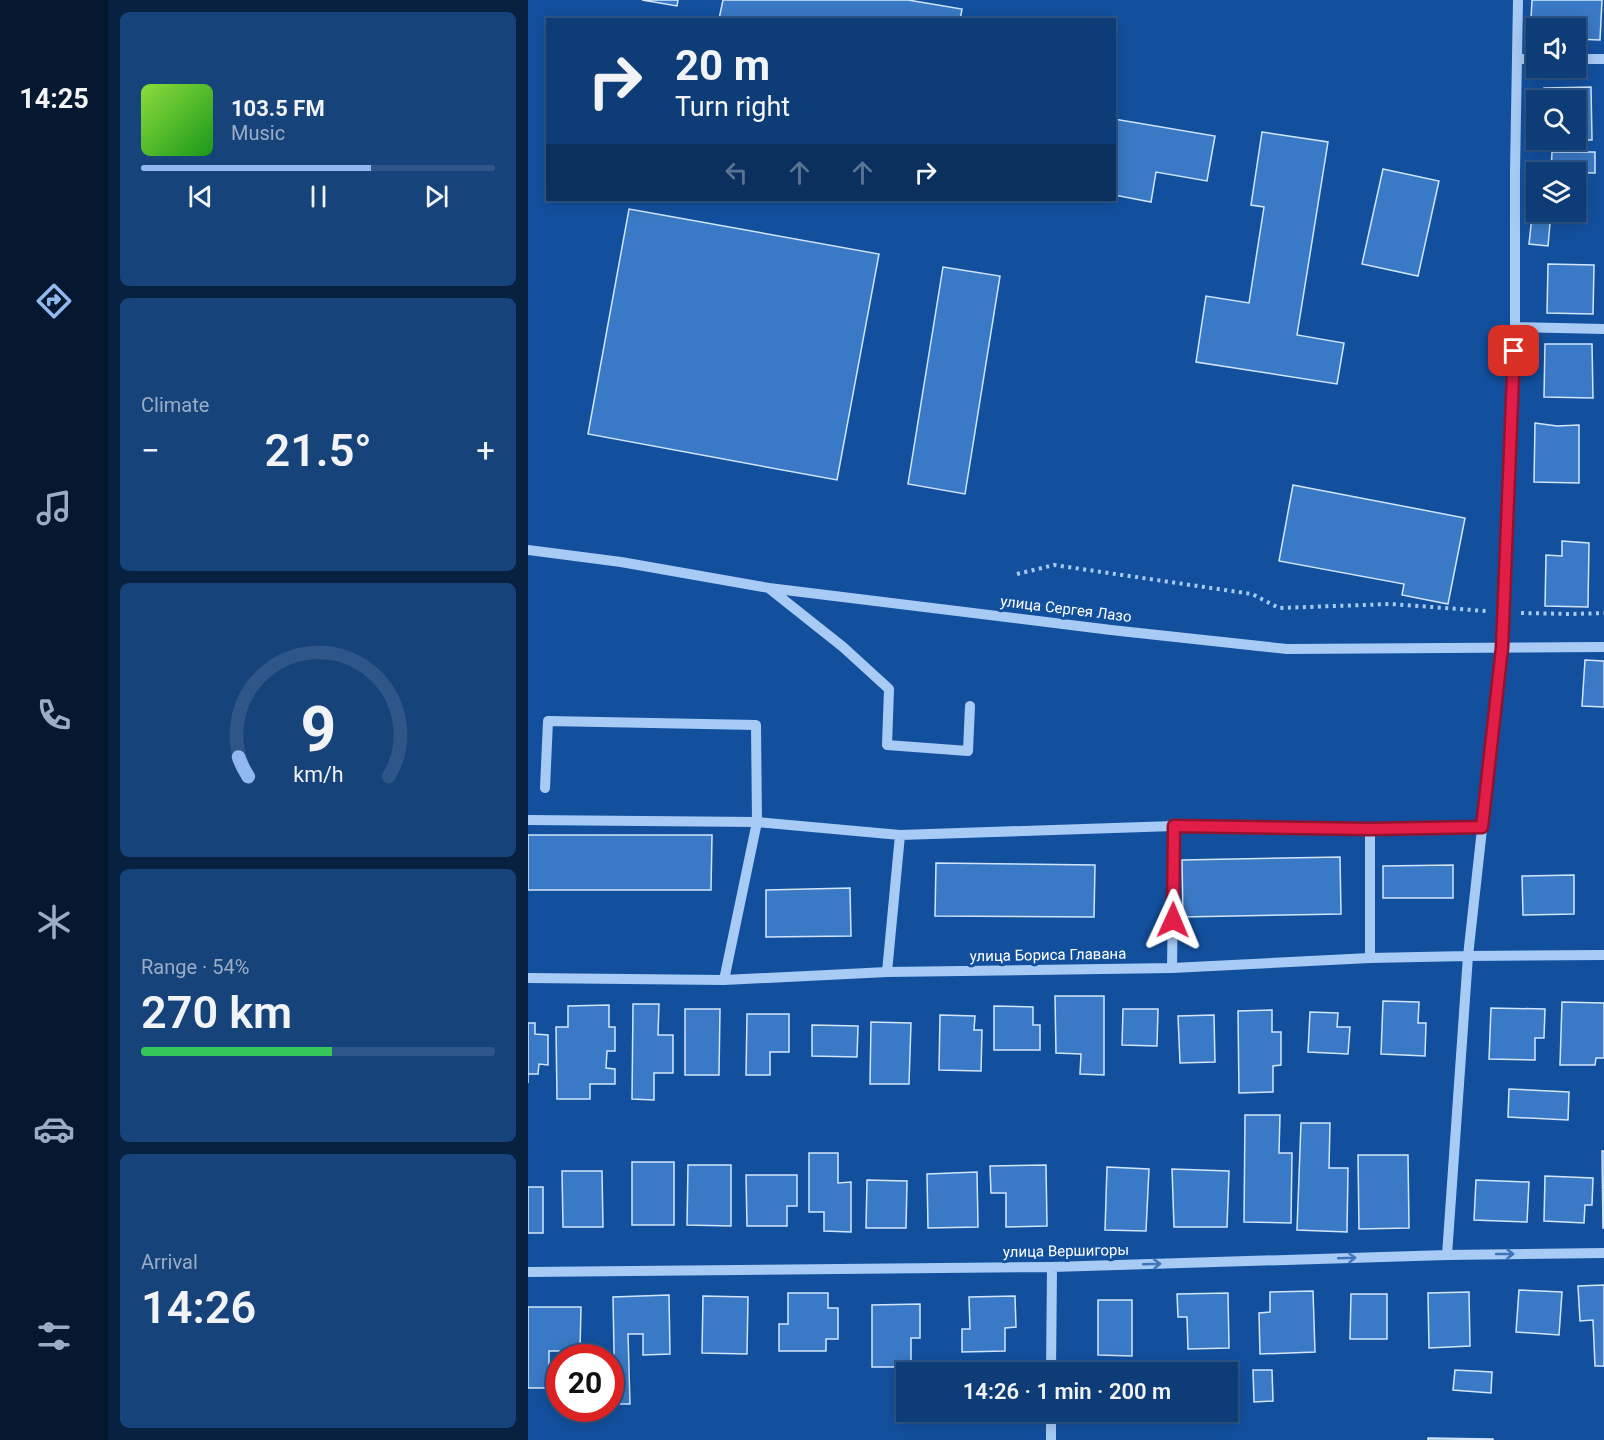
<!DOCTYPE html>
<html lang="en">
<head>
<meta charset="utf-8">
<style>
	:root { --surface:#0e3c76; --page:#17437b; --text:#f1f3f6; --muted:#9badc5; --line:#2e5688; --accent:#90b9f0 }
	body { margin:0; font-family:Roboto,sans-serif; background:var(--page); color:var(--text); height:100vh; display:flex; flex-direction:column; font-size:22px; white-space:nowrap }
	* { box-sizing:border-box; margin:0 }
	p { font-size:20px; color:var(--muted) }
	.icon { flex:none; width:33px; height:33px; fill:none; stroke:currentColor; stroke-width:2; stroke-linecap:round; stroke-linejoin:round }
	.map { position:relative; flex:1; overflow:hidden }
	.side { display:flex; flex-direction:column; gap:12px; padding:12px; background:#082141; width:420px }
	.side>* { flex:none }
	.top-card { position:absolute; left:18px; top:18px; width:570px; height:183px; border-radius:0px; box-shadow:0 3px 15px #0003,0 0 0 2px var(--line); background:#0e3c76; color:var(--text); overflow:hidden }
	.tools { position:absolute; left:998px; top:18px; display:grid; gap:12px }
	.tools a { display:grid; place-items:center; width:60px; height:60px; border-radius:0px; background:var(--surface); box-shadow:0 3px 15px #0003,0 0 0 2px var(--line); font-size:30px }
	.speed { position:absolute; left:18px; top:1344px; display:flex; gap:12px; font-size:30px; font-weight:700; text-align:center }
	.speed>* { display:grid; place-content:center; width:78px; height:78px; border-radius:50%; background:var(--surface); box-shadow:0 3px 15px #0003,0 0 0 2px var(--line); line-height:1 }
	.speed .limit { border:9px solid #d22; background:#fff; color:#111 }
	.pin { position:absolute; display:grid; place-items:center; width:51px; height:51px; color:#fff; margin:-26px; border-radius:12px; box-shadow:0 3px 9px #0006 }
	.me { position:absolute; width:66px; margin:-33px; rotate:1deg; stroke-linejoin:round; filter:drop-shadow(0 0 4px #0008) }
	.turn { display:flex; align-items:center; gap:21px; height:126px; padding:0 30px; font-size:27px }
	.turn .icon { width:78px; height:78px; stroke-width:2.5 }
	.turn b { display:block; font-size:42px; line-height:51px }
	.lanes { display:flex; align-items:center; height:57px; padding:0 30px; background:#0003; justify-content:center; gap:30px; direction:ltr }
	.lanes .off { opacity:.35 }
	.big { font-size:45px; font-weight:600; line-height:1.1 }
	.side .card { flex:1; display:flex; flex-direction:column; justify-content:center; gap:9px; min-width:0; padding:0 21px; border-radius:9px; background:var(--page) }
	.side .dial { align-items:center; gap:0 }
	.dial svg { height:156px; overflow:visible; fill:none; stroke:var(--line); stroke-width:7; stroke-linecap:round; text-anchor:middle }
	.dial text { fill:var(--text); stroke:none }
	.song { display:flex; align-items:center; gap:18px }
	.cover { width:72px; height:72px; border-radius:9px; background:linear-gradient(135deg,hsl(90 70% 55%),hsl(120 70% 35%)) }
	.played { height:6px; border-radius:3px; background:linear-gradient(90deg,var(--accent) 65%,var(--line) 65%) }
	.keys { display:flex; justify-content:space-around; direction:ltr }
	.heat { display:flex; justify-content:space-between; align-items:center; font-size:33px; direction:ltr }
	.charge { height:9px; border-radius:4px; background:linear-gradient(90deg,#34c759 54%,var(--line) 0) }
	.trip { position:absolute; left:368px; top:1362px; width:342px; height:60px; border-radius:0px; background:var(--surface); box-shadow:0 3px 15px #0003,0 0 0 2px var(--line); font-weight:600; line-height:60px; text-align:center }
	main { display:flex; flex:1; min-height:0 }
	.dock { display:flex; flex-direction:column; width:108px; justify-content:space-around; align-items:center; background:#06182f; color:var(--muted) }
	.dock .icon { width:42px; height:42px }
	.dock .on { color:var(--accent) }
	.dock b { font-size:27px; color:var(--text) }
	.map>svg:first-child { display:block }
	.building { fill:#3a79c5; stroke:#d1e6fe; stroke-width:1.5 }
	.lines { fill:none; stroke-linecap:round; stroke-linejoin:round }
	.path { stroke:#a8cbf5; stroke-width:4; stroke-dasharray:3 4.5; stroke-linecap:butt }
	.minor { stroke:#a8cbf5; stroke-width:10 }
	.oneway { stroke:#3f75b8 }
	.route-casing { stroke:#92132f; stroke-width:15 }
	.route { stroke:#e11d48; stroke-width:10 }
	.labels { text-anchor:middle; stroke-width:6; stroke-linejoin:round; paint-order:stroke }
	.street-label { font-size:15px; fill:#fff; stroke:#12509e }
</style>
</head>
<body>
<main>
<nav class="dock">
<b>14:25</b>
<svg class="icon on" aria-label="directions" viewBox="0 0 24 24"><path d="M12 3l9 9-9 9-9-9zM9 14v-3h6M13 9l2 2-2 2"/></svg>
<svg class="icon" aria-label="music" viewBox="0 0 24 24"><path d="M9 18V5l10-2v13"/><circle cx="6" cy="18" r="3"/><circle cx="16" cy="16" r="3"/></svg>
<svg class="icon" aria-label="phone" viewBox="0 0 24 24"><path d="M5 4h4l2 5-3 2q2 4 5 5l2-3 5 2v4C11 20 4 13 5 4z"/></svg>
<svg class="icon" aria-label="climate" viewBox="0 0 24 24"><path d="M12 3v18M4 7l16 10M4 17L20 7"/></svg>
<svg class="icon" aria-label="car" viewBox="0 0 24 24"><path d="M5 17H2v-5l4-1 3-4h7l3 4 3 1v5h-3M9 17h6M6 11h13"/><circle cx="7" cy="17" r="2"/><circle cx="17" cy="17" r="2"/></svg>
<svg class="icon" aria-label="filters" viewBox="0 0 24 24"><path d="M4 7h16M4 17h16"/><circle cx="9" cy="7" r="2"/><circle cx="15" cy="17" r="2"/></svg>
</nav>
<section class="side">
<div class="card">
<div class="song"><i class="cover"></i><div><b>103.5 FM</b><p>Music</p></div></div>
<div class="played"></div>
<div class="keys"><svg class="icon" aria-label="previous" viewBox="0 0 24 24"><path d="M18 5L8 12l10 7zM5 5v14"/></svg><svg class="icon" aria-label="pause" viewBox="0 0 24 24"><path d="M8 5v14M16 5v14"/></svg><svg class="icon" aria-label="next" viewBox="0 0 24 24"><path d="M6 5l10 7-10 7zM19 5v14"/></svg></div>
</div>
<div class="card"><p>Climate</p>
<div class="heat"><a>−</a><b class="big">21.5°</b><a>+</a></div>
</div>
<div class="card dial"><svg viewBox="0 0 100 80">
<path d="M14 69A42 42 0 1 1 86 69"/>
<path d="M14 69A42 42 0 0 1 9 59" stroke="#90b9f0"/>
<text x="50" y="56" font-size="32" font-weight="700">9</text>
<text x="50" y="72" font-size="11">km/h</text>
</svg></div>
<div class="card"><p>Range · 54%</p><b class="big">270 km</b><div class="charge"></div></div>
<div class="card"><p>Arrival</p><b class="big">14:26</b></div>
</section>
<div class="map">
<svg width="1076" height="1440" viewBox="0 0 1076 1440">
	<rect width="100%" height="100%" fill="#12509e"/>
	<path class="building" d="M114 0H150L149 6Z
		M195 0H380L434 9 432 20H195L191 19Z
		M1004 0H1074L1072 40 1047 39V28H1008V37H1002Z
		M1063 87 1064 140H1016H1047V100H1016V88Z
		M586 119 687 136 679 181 628 172 623 202 586 195Z
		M734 132 800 142 769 335 816 343 809 384 668 362 678 296 721 303 736 207 723 205Z
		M1024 152H1067V173L1023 172Z
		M855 169 911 181 890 276 834 264Z
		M1005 206H1008V212H1023L1020 246 1001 244Z
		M101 209 351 254 309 480 60 434Z
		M1020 264 1066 265 1065 314 1019 313Z
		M415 267 472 276 437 494 380 484Z
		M1017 344H1064L1065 398 1016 397Z
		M1007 423 1029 426 1051 425V483L1006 482Z
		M765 485 937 518 920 604 874 595 876 584 751 561Z
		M1034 541 1061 543 1060 607 1017 606 1018 555 1034 556Z
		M1057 660 1076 661V707L1054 706Z
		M0 835H184L183 890H0Z
		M812 857 813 914 655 917 654 860Z
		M408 863 567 865 566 917 407 916Z
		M925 865V898H855V866Z
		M1046 875V914L995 915 994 876Z
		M322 888 323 936 238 937V890Z
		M527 996H576V1075L552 1074 553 1054 528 1053Z
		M855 1001 891 1002 890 1023H898L897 1056 853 1054Z
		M1034 1002 1076 1003V1058H1068L1067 1065H1032Z
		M105 1004H131L130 1035H145V1073H126V1100L104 1099Z
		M81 1005V1027H87V1051H79L78 1068 87 1069V1084H62V1099H29L28 1027H40V1006Z
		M466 1006 505 1007V1025H512V1050H466Z
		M963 1008 1017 1009 1016 1038H1007V1060L961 1059Z
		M157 1009H192L191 1075H157Z
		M595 1009H630L629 1046 594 1045Z
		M744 1010V1032H753V1065L745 1066V1092L711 1093 710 1011Z
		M782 1012 810 1013 809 1027H822L820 1054 780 1052Z
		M219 1014H261V1052H242V1075H218Z
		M412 1015 447 1016 446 1030H454L453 1071 411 1070Z
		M686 1015 687 1062 652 1063 650 1016Z
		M343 1022 383 1023 381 1084H342Z
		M0 1023H7V1034L20 1035V1065L11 1064 10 1074H0V1083Z
		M284 1025 330 1026 329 1057 284 1056Z
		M981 1089 1041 1092 1040 1120 980 1117Z
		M717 1115H752L751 1153H764L763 1223 716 1222Z
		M773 1123H802L801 1168H820L819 1232 769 1230Z
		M1074 1151H1076V1228H1075Z
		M281 1153H310V1183L323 1182V1232L296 1231V1212H281Z
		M830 1155H880L881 1228 831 1229Z
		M104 1162H146V1225H104Z
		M160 1165H203V1226L159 1225Z
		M518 1165 519 1226 478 1227V1193H463L462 1166Z
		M579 1167 621 1169 618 1231 577 1230Z
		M644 1169 701 1171 699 1227H646Z
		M34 1171H74L75 1227H35Z
		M449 1172 450 1227 400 1228 399 1174Z
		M218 1175H269V1206H259V1226H219Z
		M1017 1176 1065 1178 1064 1205H1057L1056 1223 1016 1221Z
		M339 1180 379 1181 378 1228H338Z
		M948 1180 1001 1182 999 1222 946 1220Z
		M0 1187H15V1233H0Z
		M1076 1285V1366H1067L1065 1320 1052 1321 1050 1286Z
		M991 1290 1034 1292 1031 1335 988 1332Z
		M785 1291 787 1352 732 1354 731 1313 742 1312V1292Z
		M941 1292 942 1346 901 1348 900 1293Z
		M260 1293H300V1308H310V1339H298V1351H251V1324H260Z
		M700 1293 701 1348 660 1349 659 1317H650L649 1294Z
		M823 1294H859V1339H822Z
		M141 1295 142 1354 115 1355V1334H100L102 1404H87L85 1297Z
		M175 1296 220 1297 219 1354 174 1353Z
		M487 1296 488 1327 477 1328V1351L434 1352V1329H442L441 1297Z
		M570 1300H604V1356L570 1355Z
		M392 1304V1338H383V1367H344V1305Z
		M0 1307H53L52 1351H21V1388H0Z
		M725 1370H744L745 1401 726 1402Z
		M927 1370 964 1372 963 1393 925 1390Z
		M900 1438 965 1439V1440H900Z"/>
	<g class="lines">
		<path class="path" d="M489 574 526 565 724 594 751 608 863 604 958 611
			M993 613 1043 614 1076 613"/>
		<path class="minor" d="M989 59H1008
			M1047 59H1076
			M987 327 1076 329
			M0 550 93 562 241 588 583 630 759 649 1076 647
			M242 589 315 647 361 689 359 745 440 751 442 706
			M17 788 20 721 228 725 229 822 372 835 359 972
			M0 820 229 822 196 980
			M842 829 955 827
			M372 835 646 826
			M644 968 646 826 842 829V958
			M0 978 196 980 359 972 644 968 842 958 940 956 1076 955
			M919 1255 940 956 974 648 987 327V172L990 0
			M0 1272 524 1267 919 1255 1076 1253
			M523 1372 524 1267
			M523 1440V1412"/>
	</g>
	<defs><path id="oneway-shaft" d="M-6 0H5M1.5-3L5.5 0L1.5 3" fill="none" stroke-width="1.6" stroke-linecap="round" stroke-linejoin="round" transform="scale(1.5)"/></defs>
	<g class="oneway">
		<use href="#oneway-shaft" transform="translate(977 1254)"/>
		<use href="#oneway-shaft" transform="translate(819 1258) rotate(-2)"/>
		<use href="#oneway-shaft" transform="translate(624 1264) rotate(-2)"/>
	</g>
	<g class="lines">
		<defs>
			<path id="route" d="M645 920 646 826 842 829 954 827 974 648 986 351"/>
		</defs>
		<use href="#route" class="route-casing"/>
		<use href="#route" class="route"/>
	</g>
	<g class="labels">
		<g class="street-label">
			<text transform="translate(538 609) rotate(7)" y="5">улица Сергея Лазо</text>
			<text transform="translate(520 955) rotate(-1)" y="5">улица Бориса Главана</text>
			<text transform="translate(538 1251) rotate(-1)" y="5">улица Вершигоры</text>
		</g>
	</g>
</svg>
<div class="tools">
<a><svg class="icon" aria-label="sound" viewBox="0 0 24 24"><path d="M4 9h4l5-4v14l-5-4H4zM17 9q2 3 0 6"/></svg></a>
<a><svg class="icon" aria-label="search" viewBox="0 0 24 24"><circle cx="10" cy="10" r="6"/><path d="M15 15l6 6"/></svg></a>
<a><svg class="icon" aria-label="layers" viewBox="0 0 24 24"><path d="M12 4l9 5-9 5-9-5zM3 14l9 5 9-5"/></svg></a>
</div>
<div class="speed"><div class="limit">20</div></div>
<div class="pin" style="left:986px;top:351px;background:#d93025"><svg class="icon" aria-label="arrive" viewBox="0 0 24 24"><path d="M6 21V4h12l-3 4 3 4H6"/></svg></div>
<svg class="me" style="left:645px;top:920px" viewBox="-20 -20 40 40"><path d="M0-17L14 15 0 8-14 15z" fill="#e11d48" stroke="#fff" stroke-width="4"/></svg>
<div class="trip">14:26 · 1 min · 200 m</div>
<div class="top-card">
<div class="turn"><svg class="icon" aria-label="right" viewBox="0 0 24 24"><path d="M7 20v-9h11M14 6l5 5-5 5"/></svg><div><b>20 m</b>Turn right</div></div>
<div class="lanes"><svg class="icon off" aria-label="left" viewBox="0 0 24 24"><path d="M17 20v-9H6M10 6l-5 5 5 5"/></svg><svg class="icon off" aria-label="ahead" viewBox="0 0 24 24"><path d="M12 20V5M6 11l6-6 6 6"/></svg><svg class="icon off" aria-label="ahead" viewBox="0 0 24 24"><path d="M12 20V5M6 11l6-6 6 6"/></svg><svg class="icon" aria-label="right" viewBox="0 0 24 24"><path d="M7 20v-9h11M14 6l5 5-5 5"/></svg></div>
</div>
</div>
</main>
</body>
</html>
